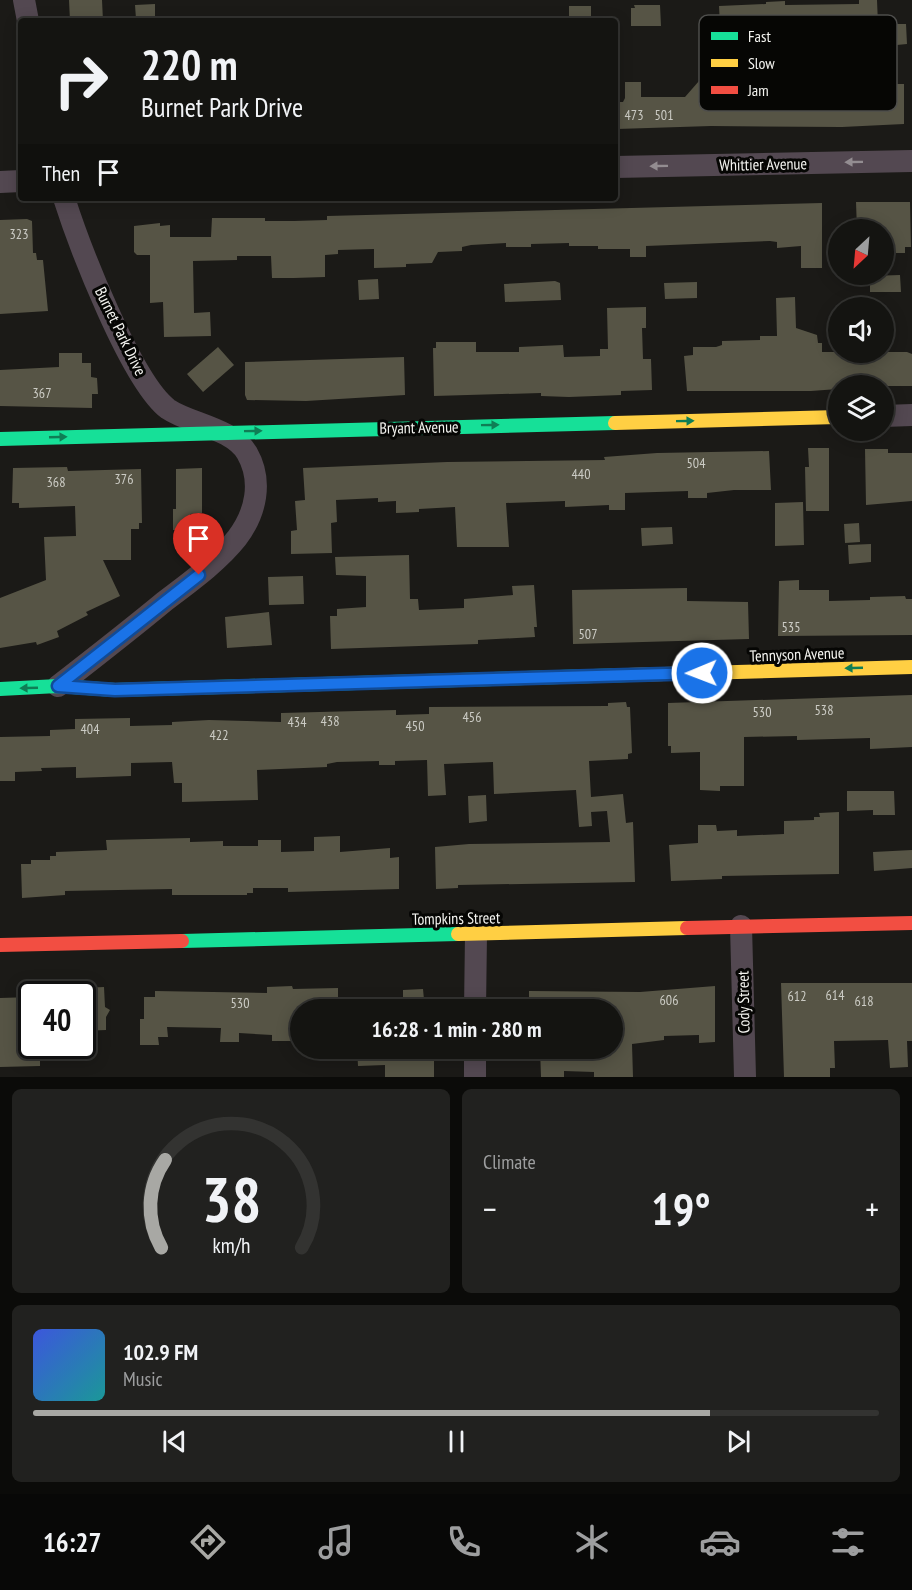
<!DOCTYPE html>
<html lang="en">
<head>
<meta charset="utf-8">
<style>
	:root { --surface:#141411; --page:#21211f; --text:#f1f3f6; --muted:#9d9e9f; --line:#333331; --accent:#a8a8a4 }
	body { margin:0; font-family:"PT Sans Narrow",sans-serif; background:var(--page); color:var(--text); height:100vh; display:flex; flex-direction:column; font-size:22px; white-space:nowrap }
	* { box-sizing:border-box; margin:0 }
	p { font-size:20px; color:var(--muted) }
	.icon { flex:none; width:33px; height:33px; fill:none; stroke:currentColor; stroke-width:2; stroke-linecap:round; stroke-linejoin:round }
	.map { position:relative; height:1077px; overflow:hidden }
	.panel { display:flex; flex-direction:column; gap:12px; padding:12px; background:#0b0b09; flex:1 }
	.panel>* { flex:none }
	.guide { position:absolute; left:18px; top:18px; width:600px; height:183px; border-radius:6px; box-shadow:0 3px 15px #0003,0 0 0 2px var(--line); background:#141411; color:var(--text); overflow:hidden }
	.needle { width:39px; rotate:206deg }
	.buttons { position:absolute; left:828px; top:219px; display:grid; gap:12px }
	.buttons a { display:grid; place-items:center; width:66px; height:66px; border-radius:50%; background:var(--surface); box-shadow:0 3px 15px #0003,0 0 0 2px var(--line); font-size:30px }
	.speed { position:absolute; left:18px; top:981px; display:flex; gap:12px; font-size:30px; font-weight:700; text-align:center }
	.speed>* { display:grid; place-content:center; width:78px; height:78px; border-radius:50%; background:var(--surface); box-shadow:0 3px 15px #0003,0 0 0 2px var(--line); line-height:1 }
	.speed .limit { border:3px solid #111; border-radius:9px; background:#fff; color:#111 }
	.pin { position:absolute; display:grid; place-items:center; width:51px; height:51px; color:#fff; margin:-62px -26px; border-radius:50% 50% 50% 0; rotate:-45deg; box-shadow:0 0 6px #0007 }
	.pin .icon { rotate:45deg }
	.me { position:absolute; width:66px; margin:-33px; rotate:269deg; stroke-linejoin:round; filter:drop-shadow(0 0 4px #0008) }
	.turn { display:flex; align-items:center; gap:21px; height:126px; padding:0 24px; font-size:27px }
	.turn .icon { width:78px; height:78px; stroke-width:2.5 }
	.turn b { display:block; font-size:42px; line-height:51px }
	.then { display:flex; align-items:center; height:57px; padding:0 24px; background:#0003; gap:12px; font-size:22px }
	.big { font-size:45px; font-weight:700; line-height:1.1 }
	.panel .widget { flex:1; display:flex; flex-direction:column; justify-content:center; gap:9px; min-width:0; padding:0 21px; border-radius:9px; background:var(--page) }
	.panel .dial { align-items:center; gap:0 }
	.dial svg { height:156px; overflow:visible; fill:none; stroke:var(--line); stroke-width:7; stroke-linecap:round; text-anchor:middle }
	.dial text { fill:var(--text); stroke:none }
	.song { display:flex; align-items:center; gap:18px }
	.cover { width:72px; height:72px; border-radius:9px; background:linear-gradient(135deg,hsl(230 70% 55%),hsl(180 70% 35%)) }
	.played { height:6px; border-radius:3px; background:linear-gradient(90deg,var(--accent) 80%,var(--line) 80%) }
	.keys { display:flex; justify-content:space-around; direction:ltr }
	.heat { display:flex; justify-content:space-between; align-items:center; font-size:33px; direction:ltr }
	.panel .tiles { flex:1; display:grid; gap:12px; grid-template-columns:1fr 1fr }
	.widget:last-child { grid-column:span 2 }
	.trip { position:absolute; left:290px; top:999px; width:333px; height:60px; border-radius:30px; background:var(--surface); box-shadow:0 3px 15px #0003,0 0 0 2px var(--line); font-weight:700; line-height:60px; text-align:center }
	.dock { display:flex; height:96px; justify-content:space-around; align-items:center; background:#080807; color:var(--muted) }
	.dock .icon { width:42px; height:42px }
	.dock .current { color:var(--accent) }
	.dock b { font-size:27px; color:var(--text) }
	.map>svg:first-child { display:block }
	.building { fill:#565445 }
	.lines { fill:none; stroke-linecap:round; stroke-linejoin:round }
	.street { stroke:#534851; stroke-width:22 }
	.fast { stroke:#16e098; stroke-width:14 }
	.slow { stroke:#ffcf43; stroke-width:14 }
	.jam { stroke:#f24e42; stroke-width:14 }
	.oneway { fill:#938d91 }
	.oneway2 { fill:#0f7e55 }
	.route-casing { stroke:#114b97; stroke-width:15 }
	.route { stroke:#1a73e8; stroke-width:10 }
	.labels { text-anchor:middle; stroke-width:6; stroke-linejoin:round; paint-order:stroke }
	.number-label { font-size:14px; fill:#ccccc5 }
	.street-label { font-size:16px; fill:#f4f4f0; stroke:#060604 }
	.key { fill:#060604; stroke:#4d4d4b; stroke-width:1.5 }
	.key-label { font-size:16px; fill:#f4f4f0 }
</style>
</head>
<body>
<div class="map">
<svg width="912" height="1077" viewBox="0 0 912 1077">
	<rect width="100%" height="100%" fill="#1b1a17"/>
	<path class="building" d="M69 0H102L103 21H70Z
		M859 0H877L878 24H906L907 44 866 48 867 79 877 78V84H904V124L842 127 711 126 617 129V102H623L625 98V82H641V97H685L699 81H708V68L723 67 728 72V88H744V91H779L780 94H821L822 82H830V77H852L850 44 821 45 820 23H750L751 44 731 45 730 24 720 25 719 6 766 4V2L785 1V5L859 4Z
		M155 4V19H136L135 5Z
		M634 5H660L661 26H631V8H635Z
		M569 6H591V21H569Z
		M856 202H910L911 247H905V253H887L886 230H857Z
		M822 203V268H801V246L777 248V242L770 241 646 246V257H630V249H598V246H569V243L531 244V247H506V243L471 245 462 247V251L438 252 432 263 406 264V267L374 268V249L338 250V254L325 255V277L294 278H272L271 256H237V260L193 261 194 313 210 312 211 336 164 337 163 302 150 303V255H137L134 252V226L160 223V226L170 225V237H211L212 218H265V221H294L327 220V216Z
		M27 219 32 221 33 253H36L37 260H43L48 311 0 314V220Z
		M900 275 901 292H870V276Z
		M378 279 379 299 359 300 358 280Z
		M555 281 560 283 561 300 505 302 504 284Z
		M697 282V298L665 299 664 283Z
		M795 297 796 328 817 335 818 343H822V352H907L912 354V386H838V389L811 391H687L684 356 693 355V347H716L722 345V341L760 340V336H777L776 298Z
		M646 307V328H642L643 359H651L652 390 621 391V395L569 397 541 396V393L434 396 433 348H436V342H476V352H519V347L563 345 564 357 600 356V349H608L607 308Z
		M218 347 234 365 203 392 187 374Z
		M59 353H82V363H91V377L97 378 98 394H92V408L0 406V370L59 367Z
		M404 357 405 395 306 401 247 400 245 395V362Z
		M808 448H829V511H806L805 467H809Z
		M865 449H888V453H912V501L866 505Z
		M769 451 771 490H734L707 493V498H688V491L625 493V510H609V505L565 507V501L506 503 509 547H457L455 507 419 509V512L396 513V501L378 502V498L336 500 337 522 331 523 332 553 291 554V531L297 530 295 501 305 500 303 468 447 462 605 460 604 457 657 453Z
		M67 467 68 471 141 469 142 523H139V529H131V560H103L120 596 86 612 88 615 57 631 59 637 37 645 36 642 0 648V598L46 580 44 537 76 536 75 506 19 508V503H12L13 468Z
		M202 468V513L190 514 191 530H173V509H176V469Z
		M803 502 804 545 775 546V503Z
		M859 523 860 542 845 543 844 524Z
		M672 527 673 544 642 546 641 528Z
		M871 544V562L849 564 848 545Z
		M409 555 410 599H418L419 610 464 608V599L513 595 512 586 534 585 537 627H534L535 637 478 640V644L331 649 330 616H337V609L366 607V576L336 575 335 557Z
		M303 576 304 604 269 605 268 577Z
		M799 580V590H829V601L870 600V597L905 596 906 599H912V635L778 636 779 581Z
		M687 588V601L748 602 749 639 573 644 572 590Z
		M269 612 272 645 227 648 225 617Z
		M912 695V747L870 749V738L797 740V736L744 737V786H720V791L700 790V752L671 753V746H668V703Z
		M626 702 627 707H630L632 753 628 754V759L589 761 591 797 623 794 626 823 633 822 635 882 458 885V888L436 889 435 847 469 844 610 842 607 811 591 812 592 826 579 827 576 790 494 794 493 762 444 764 446 795 428 796 427 760 395 761V765H379V761L337 762 327 764V767L257 770 258 800 182 802V783H174L172 762 131 763V776L76 778V767L41 768 42 771 15 772V781H0V737L50 736V730L75 729V719L130 718V726L172 725V722L209 720 281 722V713L396 710V715L429 714V707L608 706V703Z
		M847 791H894L895 815H873V810L847 811Z
		M486 795 487 821 469 823 468 796Z
		M839 812V874L722 876V879L671 881 669 845 698 843V825H716L717 831 737 830V836L784 834V821L814 820V817H820L819 813Z
		M340 836V852L390 848V858L399 857V889L288 892V888H253V893H247V895H172V889L65 891V895L22 898 21 864H31V860H50V856H56V852L107 850 106 840 190 838V842L223 841V846H258V840H281V852L314 851V837Z
		M912 850V868L874 871 873 852Z
		M781 983H912V1041H907L908 1067 890 1068 888 1040 834 1041 835 1068H830V1077H784Z
		M292 986 293 989 338 988V1010H294L295 1041H272V1035L239 1033V1042H220L221 1028 167 1027 168 1037H158L159 1045H140V1019H144V997H155V991L267 993V987Z
		M715 986V1042L699 1043V1035L664 1036V1040L632 1044 633 1077H594V1072L564 1071V1077H541L540 1048H613L612 1010H529V991L640 992Z
		M104 987 105 1007 110 1010 106 1017V1030L82 1031 83 988Z
		M423 989 425 1010H403V990Z
		M32 997V1046H71V1058L40 1060V1066L0 1067V998Z
		M357 1048H416V1060H434V1077H385V1065L358 1066Z"/>
	<g class="lines">
		<path class="street" d="M24 0 28 21
			M615 167 912 161
			M0 182 21 181
			M884 416 912 415
			M58 686C94 658 130 630 165 601 190 582 218 562 237 538 256 513 263 481 247 453 232 428 190 424 168 409 131 381 79 245 64 198
			M741 926 745 1077
			M475 1010 476 934
			M475 1048V1077"/>
		<path class="fast" d="M0 439 615 423
			M0 689 58 686 115 690 628 675
			M182 941 458 934"/>
		<path class="slow" d="M615 423 838 417
			M628 675 912 667
			M458 934 687 928"/>
		<path class="jam" d="M687 928 912 923
			M0 945 182 941"/>
	</g>
	<defs><path id="oneway-solid" d="M-6-.8H1V-3.2L6.5 0L1 3.2V.8H-6Z" transform="scale(1.5)"/></defs>
	<g class="oneway">
		<use href="#oneway-solid" transform="translate(854 162) rotate(179)"/>
		<use href="#oneway-solid" transform="translate(659 166) rotate(179)"/>
	</g>
	<g class="oneway2">
		<use href="#oneway-solid" transform="translate(685 421) rotate(-1)"/>
		<use href="#oneway-solid" transform="translate(490 425) rotate(-1)"/>
		<use href="#oneway-solid" transform="translate(253 431) rotate(-1)"/>
		<use href="#oneway-solid" transform="translate(58 437) rotate(-2)"/>
		<use href="#oneway-solid" transform="translate(854 668) rotate(178)"/>
		<use href="#oneway-solid" transform="translate(29 688) rotate(178)"/>
	</g>
	<g class="lines">
		<defs>
			<path id="route" d="M199 575 58 686 115 690 702 673"/>
		</defs>
		<use href="#route" class="route-casing"/>
		<use href="#route" class="route"/>
	</g>
	<g class="labels">
		<g class="number-label">
			<text x="634" y="120">473</text>
			<text x="664" y="120">501</text>
			<text x="19" y="239">323</text>
			<text x="42" y="398">367</text>
			<text x="696" y="468">504</text>
			<text x="581" y="479">440</text>
			<text x="124" y="484">376</text>
			<text x="56" y="487">368</text>
			<text x="791" y="632">535</text>
			<text x="588" y="639">507</text>
			<text x="824" y="715">538</text>
			<text x="762" y="717">530</text>
			<text x="472" y="722">456</text>
			<text x="330" y="726">438</text>
			<text x="297" y="727">434</text>
			<text x="415" y="731">450</text>
			<text x="90" y="734">404</text>
			<text x="219" y="740">422</text>
			<text x="835" y="1000">614</text>
			<text x="797" y="1001">612</text>
			<text x="669" y="1005">606</text>
			<text x="864" y="1006">618</text>
			<text x="240" y="1008">530</text>
		</g>
		<g class="street-label">
			<text transform="translate(763 164) rotate(-1)" y="6">Whittier Avenue</text>
			<text transform="translate(121 331) rotate(64)" y="6">Burnet Park Drive</text>
			<text transform="translate(419 427) rotate(-1)" y="6">Bryant Avenue</text>
			<text transform="translate(797 654) rotate(-2)" y="6">Tennyson Avenue</text>
			<text transform="translate(456 918) rotate(-1)" y="6">Tompkins Street</text>
			<text transform="translate(743 1002) rotate(-91)" y="6">Cody Street</text>
		</g>
	</g>
	<rect x="699" y="15" width="198" height="96" rx="9" class="key"/>
	<rect x="711" y="32" width="27" height="8" fill="#16e098"/>
	<rect x="711" y="59" width="27" height="8" fill="#ffcf43"/>
	<rect x="711" y="86" width="27" height="8" fill="#f24e42"/>
	<g class="key-label">
		<text x="748" y="42">Fast</text>
		<text x="748" y="69">Slow</text>
		<text x="748" y="96">Jam</text>
	</g>
</svg>
<div class="buttons">
<a><svg class="needle" viewBox="-14 -14 28 28"><path d="M0-13l5 13h-10z" fill="#e53935"/><path d="M0 13l5-13h-10z" fill="#9d9e9f"/></svg></a>
<a><svg class="icon" aria-label="sound" viewBox="0 0 24 24"><path d="M4 9h4l5-4v14l-5-4H4zM17 9q2 3 0 6"/></svg></a>
<a><svg class="icon" aria-label="layers" viewBox="0 0 24 24"><path d="M12 4l9 5-9 5-9-5zM3 14l9 5 9-5"/></svg></a>
</div>
<div class="speed"><div class="limit">40</div></div>
<div class="pin" style="left:199px;top:575px;background:#d93025"><svg class="icon" aria-label="arrive" viewBox="0 0 24 24"><path d="M6 21V4h12l-3 4 3 4H6"/></svg></div>
<svg class="me" style="left:702px;top:673px" viewBox="-20 -20 40 40"><circle r="17" fill="#1a73e8" stroke="#fff" stroke-width="3"/><path d="M0-11L8 9 0 5-8 9z" fill="#fff"/></svg>
<div class="trip">16:28 · 1 min · 280 m</div>
<div class="guide">
<div class="turn"><svg class="icon" aria-label="right" viewBox="0 0 24 24"><path d="M7 20v-9h11M14 6l5 5-5 5"/></svg><div><b>220 m</b>Burnet Park Drive</div></div>
<div class="then">Then<svg class="icon" aria-label="arrive" viewBox="0 0 24 24"><path d="M6 21V4h12l-3 4 3 4H6"/></svg></div>
</div>
</div>
<section class="panel">
<div class="tiles">
<div class="widget dial"><svg viewBox="0 0 100 80">
<path d="M14 69A42 42 0 1 1 86 69"/>
<path d="M14 69A42 42 0 0 1 16 24" stroke="#a8a8a4"/>
<text x="50" y="56" font-size="32" font-weight="700">38</text>
<text x="50" y="72" font-size="11">km/h</text>
</svg></div>
<div class="widget"><p>Climate</p>
<div class="heat"><a>−</a><b class="big">19°</b><a>+</a></div>
</div>
<div class="widget">
<div class="song"><i class="cover"></i><div><b>102.9 FM</b><p>Music</p></div></div>
<div class="played"></div>
<div class="keys"><svg class="icon" aria-label="previous" viewBox="0 0 24 24"><path d="M18 5L8 12l10 7zM5 5v14"/></svg><svg class="icon" aria-label="pause" viewBox="0 0 24 24"><path d="M8 5v14M16 5v14"/></svg><svg class="icon" aria-label="next" viewBox="0 0 24 24"><path d="M6 5l10 7-10 7zM19 5v14"/></svg></div>
</div>
</div>
</section>
<nav class="dock">
<b>16:27</b>
<svg class="icon current" aria-label="directions" viewBox="0 0 24 24"><path d="M12 3l9 9-9 9-9-9zM9 14v-3h6M13 9l2 2-2 2"/></svg>
<svg class="icon" aria-label="music" viewBox="0 0 24 24"><path d="M9 18V5l10-2v13"/><circle cx="6" cy="18" r="3"/><circle cx="16" cy="16" r="3"/></svg>
<svg class="icon" aria-label="phone" viewBox="0 0 24 24"><path d="M5 4h4l2 5-3 2q2 4 5 5l2-3 5 2v4C11 20 4 13 5 4z"/></svg>
<svg class="icon" aria-label="climate" viewBox="0 0 24 24"><path d="M12 3v18M4 7l16 10M4 17L20 7"/></svg>
<svg class="icon" aria-label="car" viewBox="0 0 24 24"><path d="M5 17H2v-5l4-1 3-4h7l3 4 3 1v5h-3M9 17h6M6 11h13"/><circle cx="7" cy="17" r="2"/><circle cx="17" cy="17" r="2"/></svg>
<svg class="icon" aria-label="filters" viewBox="0 0 24 24"><path d="M4 7h16M4 17h16"/><circle cx="9" cy="7" r="2"/><circle cx="15" cy="17" r="2"/></svg>
</nav>
</body>
</html>
